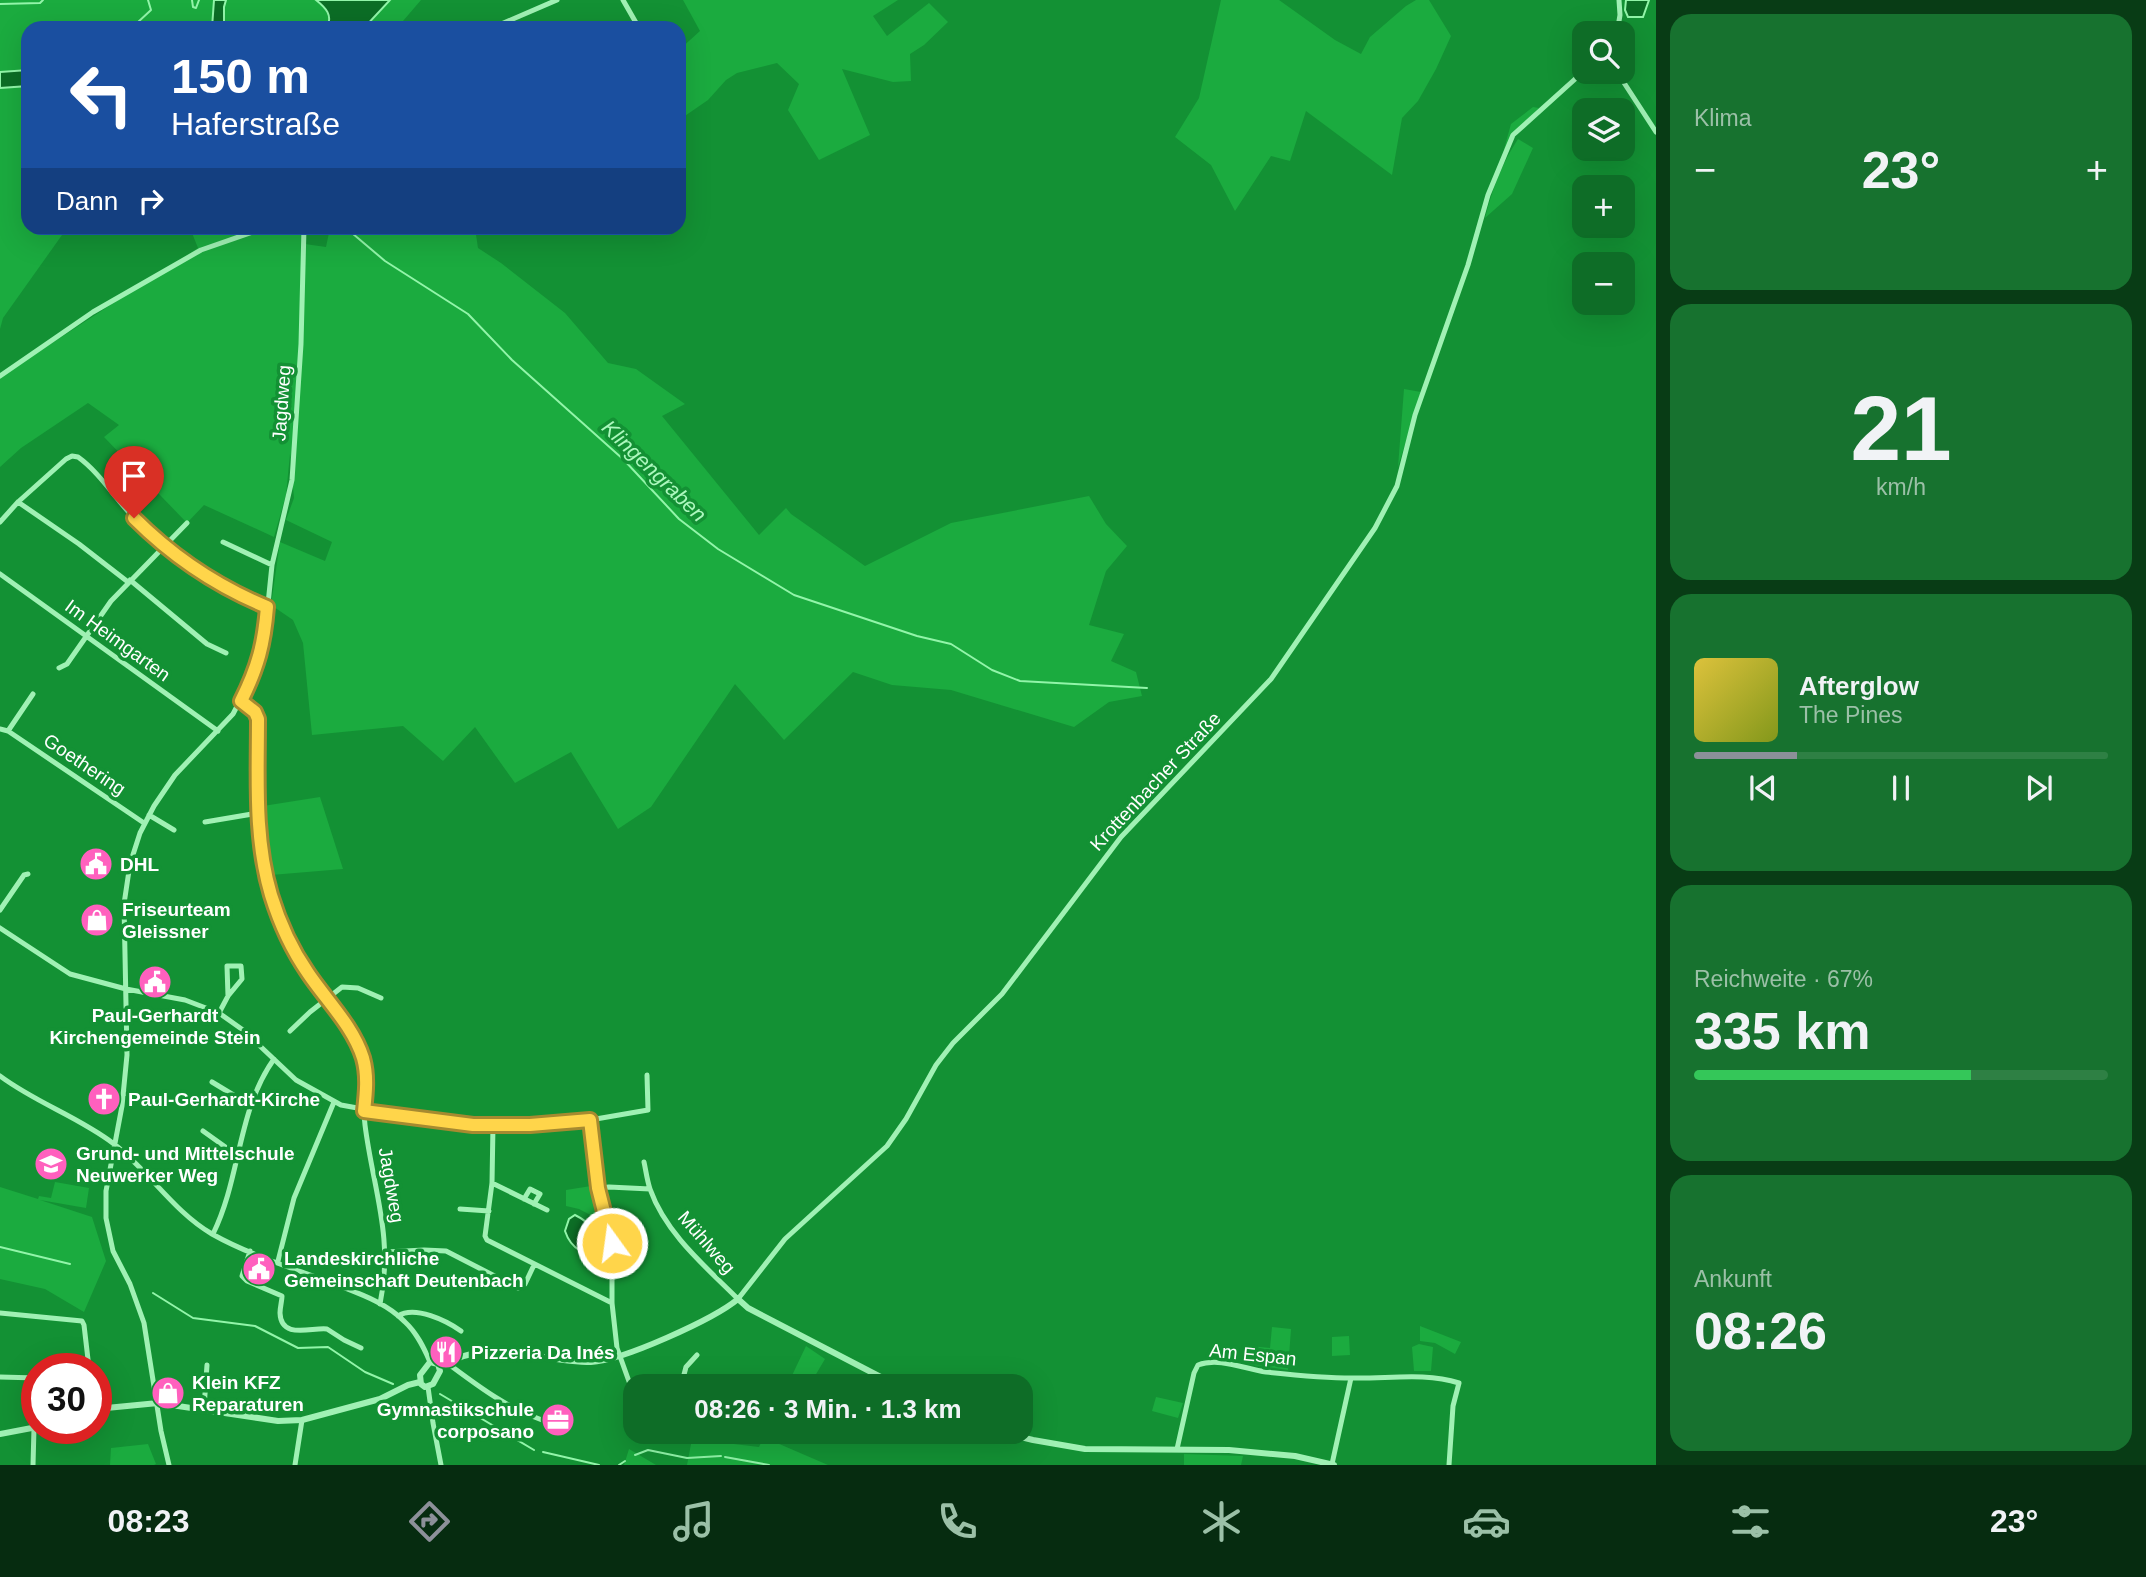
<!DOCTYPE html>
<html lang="de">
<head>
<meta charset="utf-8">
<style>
	:root { --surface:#0e6d27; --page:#17722f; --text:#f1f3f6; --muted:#9bc0a7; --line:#2e8044; --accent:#8c9099 }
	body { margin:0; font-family:Helvetica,sans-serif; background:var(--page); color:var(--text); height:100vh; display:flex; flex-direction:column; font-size:26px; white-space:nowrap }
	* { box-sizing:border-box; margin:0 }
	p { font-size:23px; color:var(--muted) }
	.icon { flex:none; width:38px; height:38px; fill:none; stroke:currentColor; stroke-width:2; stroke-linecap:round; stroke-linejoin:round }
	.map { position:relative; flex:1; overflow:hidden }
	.drawer { display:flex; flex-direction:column; gap:14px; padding:14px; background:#083c15; width:490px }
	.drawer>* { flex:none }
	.banner { position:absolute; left:21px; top:21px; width:665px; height:214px; border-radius:21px; box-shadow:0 7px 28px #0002; background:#1a4fa0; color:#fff; overflow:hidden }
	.tools { position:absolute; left:1572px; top:21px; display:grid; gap:14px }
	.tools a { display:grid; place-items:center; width:63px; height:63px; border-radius:14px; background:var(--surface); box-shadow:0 7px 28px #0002; font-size:35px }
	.speed { position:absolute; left:21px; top:1353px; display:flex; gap:14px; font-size:35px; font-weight:700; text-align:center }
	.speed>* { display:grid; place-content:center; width:91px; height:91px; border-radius:50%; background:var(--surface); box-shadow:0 7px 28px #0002; line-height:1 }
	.speed .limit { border:10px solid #d22; background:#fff; color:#111 }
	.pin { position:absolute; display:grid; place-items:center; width:60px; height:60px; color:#fff; margin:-72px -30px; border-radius:50% 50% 50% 0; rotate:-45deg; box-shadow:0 0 7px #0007 }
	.pin .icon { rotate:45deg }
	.me { position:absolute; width:77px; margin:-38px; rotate:346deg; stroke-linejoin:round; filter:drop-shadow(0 0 5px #0008) }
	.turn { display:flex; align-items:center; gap:24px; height:147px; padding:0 35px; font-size:32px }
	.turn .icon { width:91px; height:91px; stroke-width:2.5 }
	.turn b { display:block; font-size:49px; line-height:60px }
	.then { display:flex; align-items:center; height:66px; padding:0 35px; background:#0003; gap:14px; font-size:26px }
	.big { font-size:52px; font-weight:600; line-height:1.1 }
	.drawer .card { flex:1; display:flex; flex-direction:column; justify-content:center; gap:10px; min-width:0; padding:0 24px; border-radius:21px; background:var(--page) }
	.drawer .dial { align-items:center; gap:0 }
	.dial b { font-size:91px; line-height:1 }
	.song { display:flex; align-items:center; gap:21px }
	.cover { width:84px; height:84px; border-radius:10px; background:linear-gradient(135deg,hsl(50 70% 55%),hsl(70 70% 35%)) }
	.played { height:7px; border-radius:4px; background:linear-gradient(90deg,var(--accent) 25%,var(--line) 25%) }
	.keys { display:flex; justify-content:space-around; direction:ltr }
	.heat { display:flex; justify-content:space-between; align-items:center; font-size:38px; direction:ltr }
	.charge { height:10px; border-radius:5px; background:linear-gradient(90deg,#34c759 67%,var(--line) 0) }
	.trip { position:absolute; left:623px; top:1374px; width:410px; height:70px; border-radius:21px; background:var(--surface); box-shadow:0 7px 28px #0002; font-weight:600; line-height:70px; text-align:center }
	.dock { display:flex; height:112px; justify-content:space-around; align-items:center; background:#062c10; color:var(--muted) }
	.dock .icon { width:49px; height:49px }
	.dock .on { color:var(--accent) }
	.dock b { font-size:32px; color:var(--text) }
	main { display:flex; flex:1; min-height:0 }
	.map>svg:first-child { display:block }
	.green { fill:#1bab3f }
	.water { fill:#0c6e26; stroke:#92f5a9; stroke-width:2 }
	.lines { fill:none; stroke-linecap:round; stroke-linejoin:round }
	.stream { stroke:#92f5a9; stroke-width:2 }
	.minor { stroke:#a0f1b4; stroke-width:5 }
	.tertiary { stroke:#a0f1b4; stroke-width:6 }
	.route-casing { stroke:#a68a30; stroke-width:18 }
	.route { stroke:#ffd54a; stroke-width:12 }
	.labels { text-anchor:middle; stroke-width:7; stroke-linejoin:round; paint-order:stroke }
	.street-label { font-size:19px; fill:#fff; stroke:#139134 }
	.poi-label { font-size:19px; font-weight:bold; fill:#fff; stroke:#139134; text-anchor:start }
	.water-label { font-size:21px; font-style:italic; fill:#acf8be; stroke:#139134 }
</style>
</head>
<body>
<main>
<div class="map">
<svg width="1656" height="1465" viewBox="0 0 1656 1465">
	<rect width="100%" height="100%" fill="#139134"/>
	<path class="green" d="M0 0H214L212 28H28V70L0 72Z
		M226 0H316C326 8 333 15 327 28H224V7Z
		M390 0H421L397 28H364Z
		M683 0H898L873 16 887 36 929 3 948 22 924 45 910 54 911 81 893 82 842 69 870 135 819 160 788 110 799 84 777 63 737 73 726 80 708 100 679 120V50L700 31Z
		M1221 0H1279L1335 40 1361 54 1370 37 1406 6 1416 0H1429L1451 36 1436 69 1418 101 1402 118 1392 175 1306 111 1290 161 1271 156 1235 211 1211 165 1175 137 1199 98Z
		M28 86V228H67L3 318 0 329V88Z
		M1533 107 1539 108 1514 133 1503 153 1511 124Z
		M1518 139 1533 148 1512 194 1485 218C1492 190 1502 163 1518 139Z
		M190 228H304L305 244 326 247 330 228H475L478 248 501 263 565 313 608 363 636 369 685 404 662 416 759 535 786 508 791 514 865 566 951 523 1089 496 1106 524 1127 546 1106 571 1089 625 1124 634 1111 661 1136 672 1142 696 1109 702 1074 727 951 690 892 685 853 672 784 740 735 684 651 807 618 829 571 752 515 783 475 727 443 761 403 726 312 735 303 643 293 620 271 605 280 542 325 561 332 542 286 520 294 498 290 454 286 495 274 537 204 505 187 523 104 437 119 425 88 403 21 448 0 467V377L198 248Z
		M1404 389 1421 392 1398 467Z
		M320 797 343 869 271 875 263 806Z
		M55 1182 89 1188 86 1208 40 1200 92 1217 106 1261 84 1312 45 1289 0 1279V1187L38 1199 39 1196 51 1198Z
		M591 1186 600 1220 579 1209 566 1206V1190Z
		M1420 1326 1461 1342 1455 1354 1435 1343 1420 1341Z
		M1272 1327 1291 1329 1288 1370 1247 1364 1250 1346 1270 1348Z
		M1349 1336 1350 1355 1332 1356V1337Z
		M1419 1344 1433 1347 1431 1371H1414L1412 1347Z
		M806 1346 825 1359 809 1386H787Z
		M1156 1397 1183 1403 1178 1418 1152 1411Z
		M766 1432H783L777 1443 828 1465H687L692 1439 759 1447Z
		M148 1444 156 1464 154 1465H110L111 1448Z
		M629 1449 656 1465H624Z
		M1184 1454 1243 1456 1241 1465H1184Z"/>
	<path class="water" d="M214 0H226L224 7V28H212Z
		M316 0H390L364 28H327C333 15 326 8 316 0Z
		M1626 0H1649L1643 17H1628L1625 10Z
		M28 70V86L0 88V72Z
		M575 1215C589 1222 595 1230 602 1245 587 1263 570 1246 565 1231L569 1219Z"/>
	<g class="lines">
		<path class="stream" d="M192 0 193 7 196 8 199 0
			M0 4 40 3 43 0
			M137 23 151 10 148 0
			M131 28 132 27
			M346 228 385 261 468 314 512 360 624 460 679 519 718 549 794 595 917 636 951 644 992 670 1020 681 1147 688
			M0 1247 70 1264
			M153 1293 193 1318 255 1326 298 1348 328 1347 365 1372 393 1384
			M440 1394 534 1450
			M543 1452 599 1465
			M635 1455 648 1450 687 1458 721 1456
			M725 1457 769 1465
			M619 1465 625 1461"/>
		<path class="minor" d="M623 0 639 28
			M492 28 557 0
			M1617 33 1620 15 1619 0
			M1617 72 1656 132
			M0 376 93 312 201 250 264 228
			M18 502 79 544 128 582
			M0 522 18 502 66 459 72 456 78 457C99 472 115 498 133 517 171 557 216 586 267 607
			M223 542 272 565
			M0 574 218 731
			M130 580 207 644 226 653
			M59 668 67 664 111 601 187 523
			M241 701 255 712 258 719C259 778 255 837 271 894 279 920 292 949 307 971 322 995 343 1016 356 1041 373 1071 361 1094 365 1125 373 1189 394 1237 380 1304
			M0 729 8 731 144 823
			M8 731 33 694
			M149 815 174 830
			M205 822 258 813
			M0 910 24 875 28 874
			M0 928 70 974 126 989 185 1000 219 1013 243 1030 296 1080 341 1105 412 1118 493 1125 590 1120 648 1110 647 1075
			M219 1013 228 996 242 979 241 966H227L228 996
			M290 1031 310 1012 342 987 358 988 381 998
			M0 1076C36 1103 79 1117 114 1144 149 1171 174 1212 212 1234 251 1256 299 1270 340 1286 363 1295 388 1304 405 1322 417 1333 424 1348 430 1362
			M212 1082 250 1105
			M124 1093 167 1099
			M590 1120 598 1188 612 1243V1303L617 1348 631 1387 635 1392
			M493 1125 492 1183 485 1236 487 1240 612 1303
			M203 1131 238 1156
			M644 1162C646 1171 647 1180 650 1189 666 1234 706 1267 738 1299L785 1239 887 1146 906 1119 936 1065 953 1043 1002 994 1121 837 1271 679 1375 528 1397 486 1415 415 1468 265 1488 195 1513 135 1584 71
			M492 1183 547 1210
			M598 1188 609 1187 650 1189
			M524 1199 530 1189 540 1194 534 1204
			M460 1209 489 1211
			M213 1234C241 1177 237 1111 274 1059
			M250 1251 242 1276 247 1281 282 1296C282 1301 280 1307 280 1313 281 1340 312 1327 327 1329L344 1340 361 1348
			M386 1252 424 1250 446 1251 518 1288 525 1284 534 1265
			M278 1261 294 1198 334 1102
			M0 1313 82 1321 84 1325 89 1368
			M398 1316C415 1305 447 1321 461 1331
			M447 1363C478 1386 505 1407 542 1420
			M0 1377 37 1378
			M681 1386 686 1367 697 1355
			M428 1387 433 1423 441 1465
			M204 1408 207 1365
			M1177 1449 1194 1373 1198 1365C1219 1357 1245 1369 1266 1372 1294 1375 1324 1378 1352 1378 1387 1379 1425 1372 1459 1383L1453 1406 1449 1465
			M1332 1464 1351 1378
			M33 1465 34 1428
			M169 1465 161 1431 144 1323 130 1284 113 1251 106 1218V1191L122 1106 127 1055 124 904 130 864 140 833 154 806 175 775 233 714 257 668 265 633 272 565 292 480 301 344 304 228
			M295 1465 302 1420"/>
		<path class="tertiary" d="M430 1362 438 1364 440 1371 433 1384 425 1387 421 1384 420 1375Z
			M440 1367C491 1335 537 1362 591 1362 622 1361 714 1319 738 1299L748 1308 898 1386
			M96 1409 158 1403 278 1421 302 1420 380 1399 408 1385 420 1382
			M1000 1432 1033 1440 1085 1449 1229 1450 1295 1456 1334 1465
			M0 1434 37 1427"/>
	</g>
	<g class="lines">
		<defs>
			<path id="route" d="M134 518C173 557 216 586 267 607 264 644 258 667 241 701L255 712 258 719C258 778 254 838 271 895 279 921 292 950 308 973 326 1000 353 1026 363 1058 368 1076 366 1093 364 1111L473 1125H530L590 1120 598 1188 612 1243"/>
		</defs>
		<use href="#route" class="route-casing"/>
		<use href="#route" class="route"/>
	</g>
	<defs>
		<symbol id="civic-disc" viewBox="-11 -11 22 22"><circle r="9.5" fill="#ff60be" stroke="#139134"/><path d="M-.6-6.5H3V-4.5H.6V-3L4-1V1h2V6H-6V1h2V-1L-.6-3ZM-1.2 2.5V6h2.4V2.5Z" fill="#fff"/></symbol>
		<symbol id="shop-disc" viewBox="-11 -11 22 22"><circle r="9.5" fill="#ff60be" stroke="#139134"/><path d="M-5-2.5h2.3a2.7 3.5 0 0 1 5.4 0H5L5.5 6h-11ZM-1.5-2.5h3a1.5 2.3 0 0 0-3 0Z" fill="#fff"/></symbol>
		<symbol id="church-disc" viewBox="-11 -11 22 22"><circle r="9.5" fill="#ff60be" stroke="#139134"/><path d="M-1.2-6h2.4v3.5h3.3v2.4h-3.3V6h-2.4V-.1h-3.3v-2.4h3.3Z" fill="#fff"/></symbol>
		<symbol id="school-disc" viewBox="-11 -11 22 22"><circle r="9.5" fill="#ff60be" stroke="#139134"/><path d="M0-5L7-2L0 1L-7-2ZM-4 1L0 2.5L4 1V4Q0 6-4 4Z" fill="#fff"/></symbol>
		<symbol id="restaurant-disc" viewBox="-11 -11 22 22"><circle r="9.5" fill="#ff60be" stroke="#139134"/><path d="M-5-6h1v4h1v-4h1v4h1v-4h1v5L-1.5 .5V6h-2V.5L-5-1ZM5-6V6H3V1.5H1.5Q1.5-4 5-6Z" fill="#fff"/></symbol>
		<symbol id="office-disc" viewBox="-11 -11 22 22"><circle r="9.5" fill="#ff60be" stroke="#139134"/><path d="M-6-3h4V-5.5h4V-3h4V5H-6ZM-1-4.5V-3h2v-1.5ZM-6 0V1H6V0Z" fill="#fff"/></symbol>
	</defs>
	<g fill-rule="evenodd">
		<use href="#civic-disc" x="77" y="845" width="38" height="38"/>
		<use href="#shop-disc" x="78" y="901" width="38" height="38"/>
		<use href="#civic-disc" x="136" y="963" width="38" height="38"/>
		<use href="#church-disc" x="85" y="1080" width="38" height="38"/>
		<use href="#school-disc" x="32" y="1145" width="38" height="38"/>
		<use href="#civic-disc" x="240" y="1250" width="38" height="38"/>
		<use href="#restaurant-disc" x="427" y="1333" width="38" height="38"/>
		<use href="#shop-disc" x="149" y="1374" width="38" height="38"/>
		<use href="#office-disc" x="539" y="1401" width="38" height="38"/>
	</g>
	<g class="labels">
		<g class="street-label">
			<text transform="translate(281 403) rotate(-86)" y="7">Jagdweg</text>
			<text transform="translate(118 640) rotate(36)" y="7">Im Heimgarten</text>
			<text transform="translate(85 764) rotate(34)" y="7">Goethering</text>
			<text transform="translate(1155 781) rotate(-47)" y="7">Krottenbacher Straße</text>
			<text transform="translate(392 1185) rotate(80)" y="7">Jagdweg</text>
			<text transform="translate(707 1242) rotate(49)" y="7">Mühlweg</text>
			<text transform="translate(1253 1354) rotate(6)" y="7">Am Espan</text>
		</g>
		<g class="poi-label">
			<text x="120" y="871">DHL</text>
			<text x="122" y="916">Friseurteam<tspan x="122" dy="22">Gleissner</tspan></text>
			<text x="155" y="1022" text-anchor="middle">Paul-Gerhardt<tspan x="155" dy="22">Kirchengemeinde Stein</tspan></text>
			<text x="128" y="1106">Paul-Gerhardt-Kirche</text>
			<text x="76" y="1160">Grund- und Mittelschule<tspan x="76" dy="22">Neuwerker Weg</tspan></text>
			<text x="284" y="1265">Landeskirchliche<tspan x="284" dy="22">Gemeinschaft Deutenbach</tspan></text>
			<text x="471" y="1359">Pizzeria Da Inés</text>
			<text x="192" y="1389">Klein KFZ<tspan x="192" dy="22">Reparaturen</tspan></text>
			<text x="534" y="1416" text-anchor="end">Gymnastikschule<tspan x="534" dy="22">corposano</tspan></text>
		</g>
		<g class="water-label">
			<text transform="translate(654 471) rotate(44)" y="7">Klingengraben</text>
		</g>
	</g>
</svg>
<div class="tools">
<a><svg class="icon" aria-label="search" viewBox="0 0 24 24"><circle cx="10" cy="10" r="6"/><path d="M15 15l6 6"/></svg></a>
<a><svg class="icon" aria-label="layers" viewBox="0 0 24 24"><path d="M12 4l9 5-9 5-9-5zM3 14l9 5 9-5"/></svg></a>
<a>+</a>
<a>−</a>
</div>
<div class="speed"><div class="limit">30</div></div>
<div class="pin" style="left:134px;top:518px;background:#d93025"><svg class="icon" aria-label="arrive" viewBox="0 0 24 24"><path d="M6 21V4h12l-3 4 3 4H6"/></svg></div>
<svg class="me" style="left:612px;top:1243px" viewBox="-20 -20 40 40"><circle r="17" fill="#ffd54a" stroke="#fff" stroke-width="3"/><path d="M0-11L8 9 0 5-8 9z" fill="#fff"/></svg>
<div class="trip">08:26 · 3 Min. · 1.3 km</div>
<div class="banner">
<div class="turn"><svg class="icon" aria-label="left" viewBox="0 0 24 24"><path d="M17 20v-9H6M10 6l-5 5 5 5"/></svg><div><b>150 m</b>Haferstraße</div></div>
<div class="then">Dann<svg class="icon" aria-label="right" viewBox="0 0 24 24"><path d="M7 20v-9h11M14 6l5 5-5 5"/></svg></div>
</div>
</div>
<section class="drawer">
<div class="card"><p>Klima</p>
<div class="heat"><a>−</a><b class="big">23°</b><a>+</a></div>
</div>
<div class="card dial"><b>21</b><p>km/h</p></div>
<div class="card">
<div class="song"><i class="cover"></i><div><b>Afterglow</b><p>The Pines</p></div></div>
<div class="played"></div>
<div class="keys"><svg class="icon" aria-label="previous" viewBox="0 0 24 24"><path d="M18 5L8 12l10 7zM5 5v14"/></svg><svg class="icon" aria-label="pause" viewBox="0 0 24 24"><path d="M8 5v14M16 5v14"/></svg><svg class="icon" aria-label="next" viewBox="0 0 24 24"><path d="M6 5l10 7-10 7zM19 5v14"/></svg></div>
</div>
<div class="card"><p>Reichweite · 67%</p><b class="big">335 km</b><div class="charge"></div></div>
<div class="card"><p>Ankunft</p><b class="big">08:26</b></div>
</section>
</main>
<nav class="dock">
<b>08:23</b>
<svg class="icon on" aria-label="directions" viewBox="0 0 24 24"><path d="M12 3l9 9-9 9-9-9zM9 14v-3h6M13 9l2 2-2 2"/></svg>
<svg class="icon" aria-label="music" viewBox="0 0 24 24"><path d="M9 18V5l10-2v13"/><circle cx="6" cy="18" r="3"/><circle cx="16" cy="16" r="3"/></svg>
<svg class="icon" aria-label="phone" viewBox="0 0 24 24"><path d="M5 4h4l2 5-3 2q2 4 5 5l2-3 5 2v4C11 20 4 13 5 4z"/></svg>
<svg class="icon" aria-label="climate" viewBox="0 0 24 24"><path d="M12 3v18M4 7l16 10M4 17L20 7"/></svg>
<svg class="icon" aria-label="car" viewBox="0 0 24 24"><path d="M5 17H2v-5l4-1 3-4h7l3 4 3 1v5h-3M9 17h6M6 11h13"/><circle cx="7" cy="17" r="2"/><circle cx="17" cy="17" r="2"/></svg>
<svg class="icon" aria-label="filters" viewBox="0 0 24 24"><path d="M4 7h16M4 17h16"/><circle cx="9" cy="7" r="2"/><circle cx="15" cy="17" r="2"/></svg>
<b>23°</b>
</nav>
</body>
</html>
